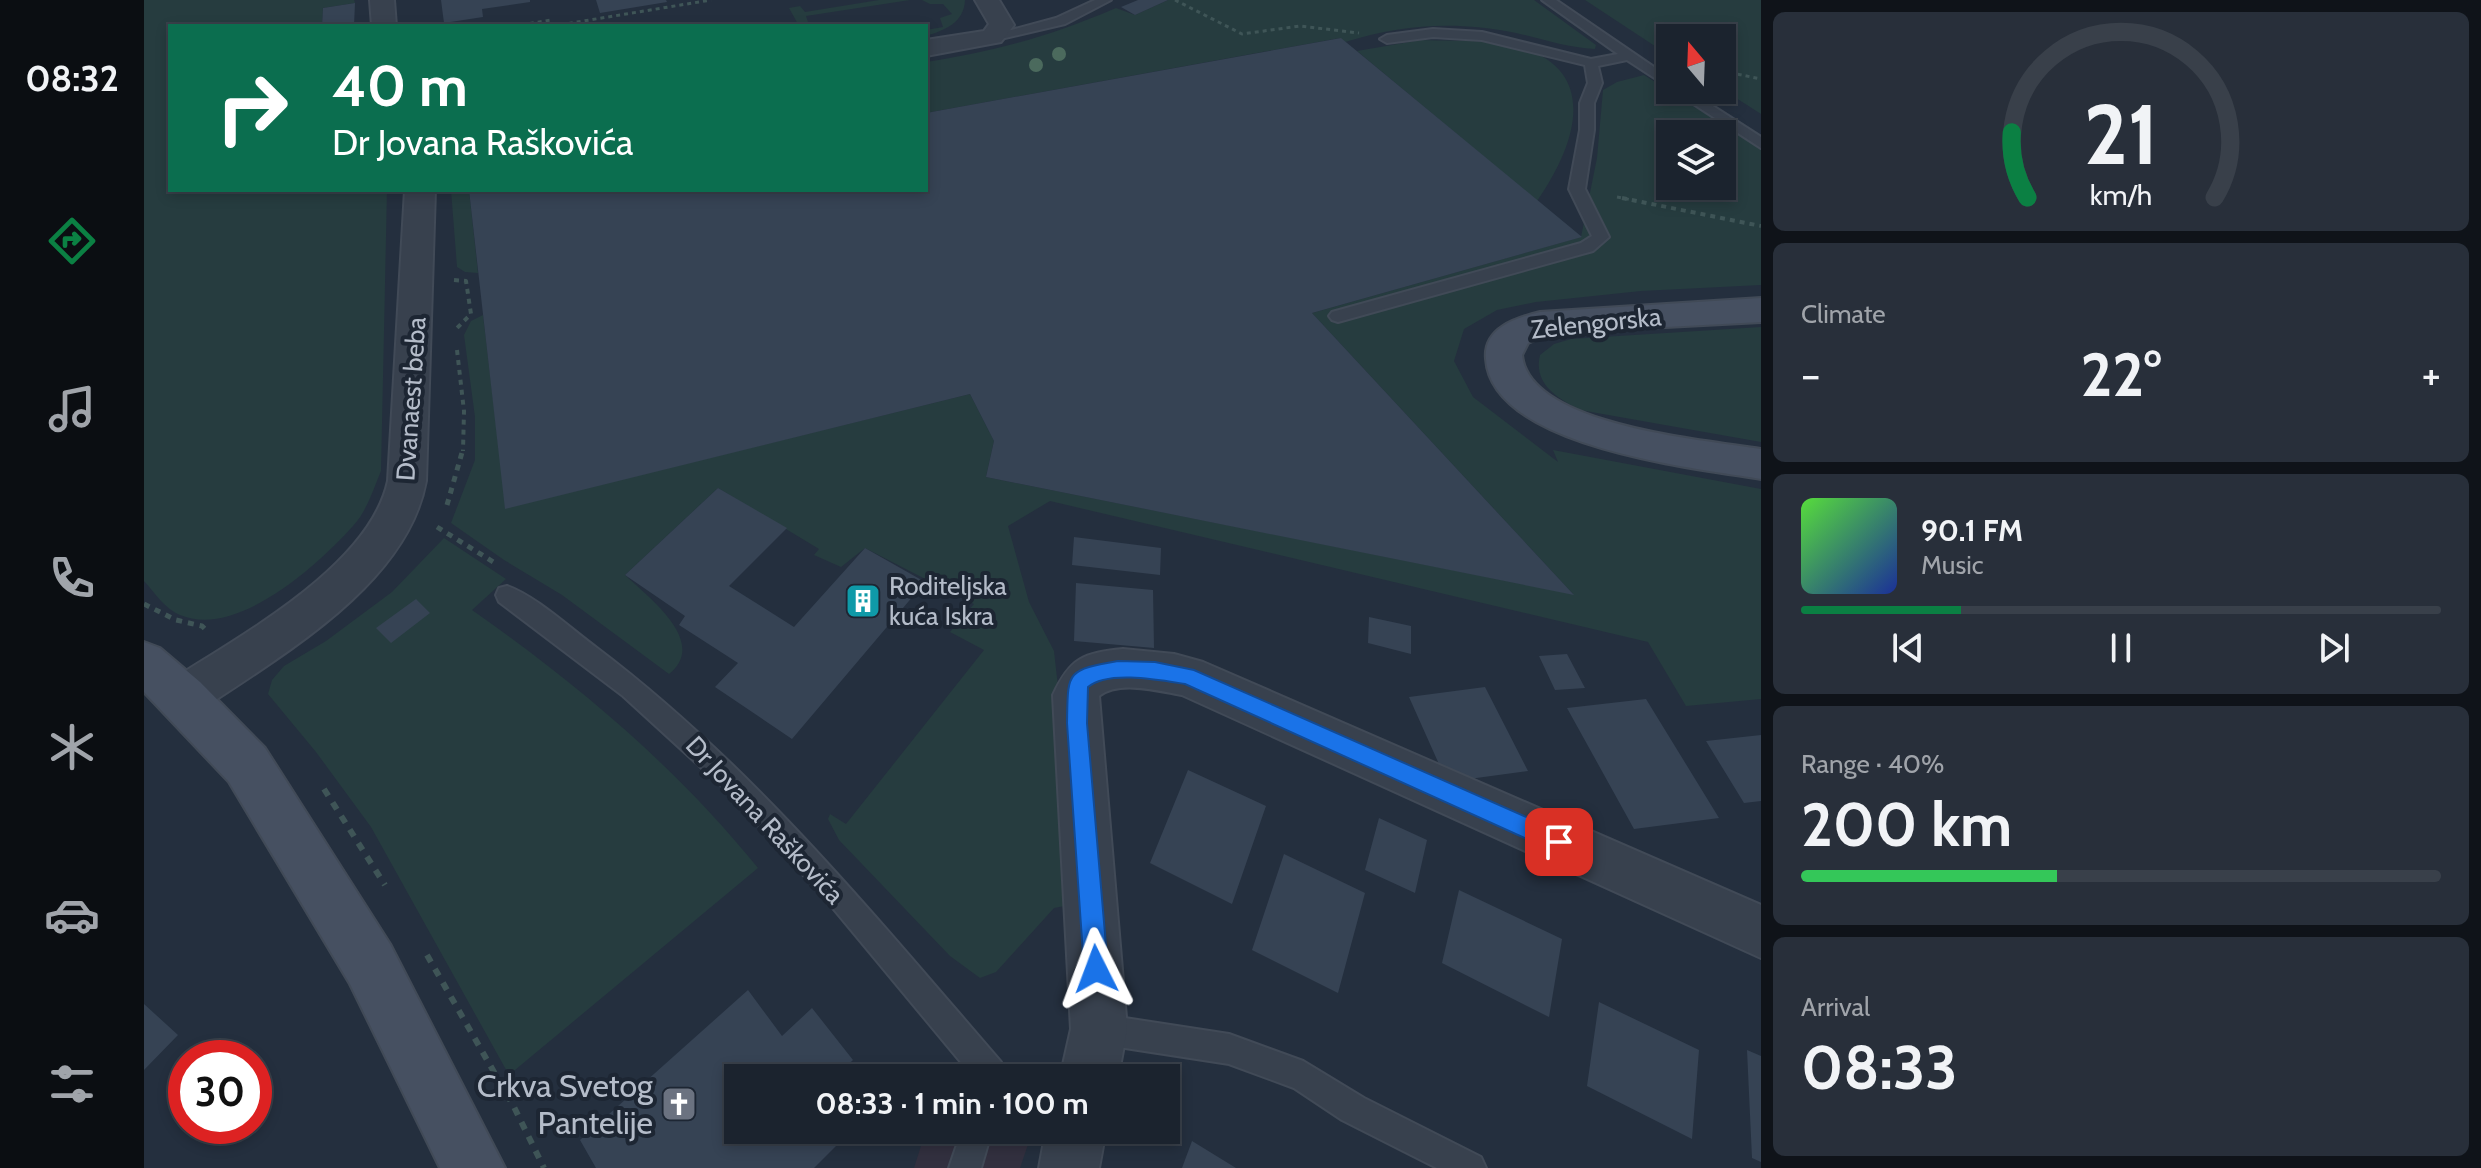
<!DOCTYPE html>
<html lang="en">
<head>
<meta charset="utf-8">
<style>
	:root { --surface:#1b232e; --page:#282f3a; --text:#f1f3f6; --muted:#a0a4aa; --line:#39404a; --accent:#0b8043 }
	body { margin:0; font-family:Cabin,sans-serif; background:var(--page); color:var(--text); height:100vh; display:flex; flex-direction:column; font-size:30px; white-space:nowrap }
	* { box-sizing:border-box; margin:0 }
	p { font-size:26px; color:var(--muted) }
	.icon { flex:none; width:44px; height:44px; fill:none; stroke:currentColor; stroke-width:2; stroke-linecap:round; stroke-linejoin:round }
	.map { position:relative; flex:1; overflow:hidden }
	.panel { display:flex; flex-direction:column; gap:12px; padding:12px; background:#0f1319; width:720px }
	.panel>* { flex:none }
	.guide { position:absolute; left:24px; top:24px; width:760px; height:168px; border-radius:0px; box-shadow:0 4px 12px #0003,0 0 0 2px var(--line); background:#0b6e4f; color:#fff; overflow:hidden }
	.needle { width:52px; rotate:341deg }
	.fabs { position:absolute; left:1512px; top:24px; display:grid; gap:16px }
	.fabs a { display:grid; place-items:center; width:80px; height:80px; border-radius:0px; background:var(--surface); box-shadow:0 4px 12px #0003,0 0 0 2px var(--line); font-size:40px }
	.speed { position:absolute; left:24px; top:1040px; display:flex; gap:16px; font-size:40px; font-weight:700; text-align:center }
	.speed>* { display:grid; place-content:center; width:104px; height:104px; border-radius:50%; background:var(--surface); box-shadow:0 4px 12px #0003,0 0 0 2px var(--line); line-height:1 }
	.speed .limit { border:12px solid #d22; background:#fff; color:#111 }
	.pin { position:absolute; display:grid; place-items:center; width:68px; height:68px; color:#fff; margin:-34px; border-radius:16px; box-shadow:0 4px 12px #0006 }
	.me { position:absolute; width:88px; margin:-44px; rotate:357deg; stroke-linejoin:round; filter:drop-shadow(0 0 6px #0008) }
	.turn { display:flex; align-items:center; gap:28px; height:168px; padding:0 32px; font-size:36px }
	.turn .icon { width:104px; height:104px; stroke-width:2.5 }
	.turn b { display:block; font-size:56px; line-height:68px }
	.big { font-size:60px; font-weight:700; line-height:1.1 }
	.panel .widget { flex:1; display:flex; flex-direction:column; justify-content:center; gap:12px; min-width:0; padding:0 28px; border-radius:12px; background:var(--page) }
	.panel .dial { align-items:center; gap:0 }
	.dial svg { height:208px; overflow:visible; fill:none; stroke:var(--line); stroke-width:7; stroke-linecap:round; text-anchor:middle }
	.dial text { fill:var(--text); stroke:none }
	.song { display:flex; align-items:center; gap:24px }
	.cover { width:96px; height:96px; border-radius:12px; background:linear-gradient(135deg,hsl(110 70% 55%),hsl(230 70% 35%)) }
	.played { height:8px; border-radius:4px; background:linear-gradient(90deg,var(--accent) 25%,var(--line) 25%) }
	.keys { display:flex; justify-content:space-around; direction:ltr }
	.heat { display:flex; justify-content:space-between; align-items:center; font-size:44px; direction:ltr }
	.charge { height:12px; border-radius:6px; background:linear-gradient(90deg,#34c759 40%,var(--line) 0) }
	.trip { position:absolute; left:580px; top:1064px; width:456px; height:80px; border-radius:0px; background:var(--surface); box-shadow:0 4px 12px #0003,0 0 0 2px var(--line); font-weight:700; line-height:80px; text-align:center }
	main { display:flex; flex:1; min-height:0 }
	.tabs { display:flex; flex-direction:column; width:144px; justify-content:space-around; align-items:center; background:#0b0e12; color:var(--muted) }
	.tabs .icon { width:56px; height:56px }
	.tabs .current { color:var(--accent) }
	.tabs b { font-size:36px; color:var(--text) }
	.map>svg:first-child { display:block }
	.medical { fill:#32303f }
	.green { fill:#263c3f; fill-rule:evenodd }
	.building { fill:#364354 }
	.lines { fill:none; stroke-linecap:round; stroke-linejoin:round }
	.lane-casing { stroke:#414a57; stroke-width:4 }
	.street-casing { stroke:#414a57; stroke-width:4 }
	.secondary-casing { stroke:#414a57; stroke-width:4 }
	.path-far3 { stroke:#3f5557; stroke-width:3; stroke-dasharray:4 4; stroke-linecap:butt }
	.path-far2 { stroke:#3f5557; stroke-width:4; stroke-dasharray:5 5; stroke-linecap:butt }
	.path-far1 { stroke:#3f5557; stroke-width:5; stroke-dasharray:6 6; stroke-linecap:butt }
	.path { stroke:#3f5557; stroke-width:6; stroke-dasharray:8 8; stroke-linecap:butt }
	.lane { fill:#38414e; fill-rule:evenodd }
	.street { fill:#38414e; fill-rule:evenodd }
	.secondary { fill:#465061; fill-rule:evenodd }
	.tree { fill:#4b6a5d }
	.route { fill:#1a73e8; stroke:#114b97; stroke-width:2 }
	.labels { text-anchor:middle; stroke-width:8; stroke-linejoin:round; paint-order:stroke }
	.street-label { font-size:26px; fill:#b4bcc9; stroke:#1d2633 }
	.poi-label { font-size:26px; fill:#b4bcc9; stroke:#1d2633; text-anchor:start }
	.near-poi-label { font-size:32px; fill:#b4bcc9; stroke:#1d2633; text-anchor:end }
</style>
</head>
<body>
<main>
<nav class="tabs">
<b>08:32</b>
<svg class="icon current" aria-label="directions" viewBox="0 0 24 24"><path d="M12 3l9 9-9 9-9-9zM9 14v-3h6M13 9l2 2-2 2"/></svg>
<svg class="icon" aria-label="music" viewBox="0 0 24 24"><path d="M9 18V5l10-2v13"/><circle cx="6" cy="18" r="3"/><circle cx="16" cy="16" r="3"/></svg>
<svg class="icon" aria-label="phone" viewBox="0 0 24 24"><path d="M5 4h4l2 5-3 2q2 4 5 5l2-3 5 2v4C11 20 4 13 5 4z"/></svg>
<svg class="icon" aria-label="climate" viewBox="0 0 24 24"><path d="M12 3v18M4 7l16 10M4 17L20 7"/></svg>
<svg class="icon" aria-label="car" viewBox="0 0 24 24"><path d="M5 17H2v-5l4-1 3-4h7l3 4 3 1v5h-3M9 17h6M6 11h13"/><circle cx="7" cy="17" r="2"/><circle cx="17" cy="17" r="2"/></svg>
<svg class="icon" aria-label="filters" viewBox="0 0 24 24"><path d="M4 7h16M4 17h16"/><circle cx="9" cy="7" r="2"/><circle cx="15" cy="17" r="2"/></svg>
</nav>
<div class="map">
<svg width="1617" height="1168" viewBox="0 0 1617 1168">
	<rect width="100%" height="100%" fill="#242f3e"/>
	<path class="medical" d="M782 1130H889L876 1168H770Z"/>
	<path class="green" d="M0 0H210L211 3 179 8 178 26H26V190H243L237 471C229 490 223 511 209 526 174 565 93 639 36 615 21 609 10 592 0 581Z
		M735 0H766L662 16 664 22 655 26 645 8 656 6 661 12Z
		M778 0H821C820 23 801 30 782 36V30L799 27 796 18 808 14 799 4H786Z
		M1024 0H1390L1452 45 1451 49C1423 48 1399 39 1372 33 1311 21 1261 24 1201 42L1196 38 782 113V62C855 50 904 37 972 8L991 15Z
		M1441 0H1617V114L1578 89V38H1526V56Z
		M1277 40C1299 41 1322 40 1344 42 1454 52 1443 129 1393 201L1213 51Z
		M1500 75 1617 149V285L1497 291 1392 302 1353 310 1320 329 1310 361 1329 397 1414 462 1409 450 1617 489V699L1542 706 1504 642 906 501 864 526 885 602 910 651 927 803 931 904 910 908 852 972 836 978 806 956 695 840 684 819 686 814 702 824 840 650 806 632 830 604 721 548 697 567 670 555 675 549 574 488 481 575C505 598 565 642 525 674L418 595 360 560 307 523 331 460V417L320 335 327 321 339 315 362 508 826 394 850 441 842 477 1429 594 1168 313 1437 237 1453 158 1459 90 1473 82ZM1526 134H1578V186H1526Z
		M307 190H325L334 273 321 272 313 267Z
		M1617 327V442L1436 410C1413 398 1389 384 1396 355L1410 344 1427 339Z
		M300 538 362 579 328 610C435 685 532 767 614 868L365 1075 227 827 172 752 124 694 128 680 140 666 182 641 248 592Z"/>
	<path class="building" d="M297 0H386V2L338 9 339 17 300 23Z
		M452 0H522L523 2 456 13Z
		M994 0H1024L991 15 977 7Z
		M211 3 210 26H178L179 8Z
		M1197 38 1438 237 1168 313 1430 595 842 477 850 441 826 394 361 509 325 190H782V113Z
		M574 488 643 528 585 586 650 627 721 548 781 582 648 739 571 687 594 663 535 625 541 616 481 575Z
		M930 537 1017 548 1016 575 928 565Z
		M932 583 1009 590 1010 648 930 641Z
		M272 599 286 613 247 643 232 628Z
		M1225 617 1267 626V654L1224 643Z
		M1423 654 1441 688 1411 690 1395 656Z
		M1341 687 1384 771 1303 782 1265 697Z
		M1502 699 1575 818 1490 829 1423 708Z
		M1617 735V801L1600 803 1562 741Z
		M1044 770 1122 806 1088 904 1006 863Z
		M1235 818 1283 840 1271 893 1221 870Z
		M1140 854 1221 893 1194 993 1108 950Z
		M1315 890 1418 939 1405 1017 1298 963Z
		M604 990 638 1036 668 1008 709 1060 690 1078H594V1130L706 1132 670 1168H452L436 1140Z
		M1455 1002 1555 1050 1548 1139 1443 1086Z
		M0 1004 34 1035 0 1070Z
		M1603 1050 1617 1056V1162L1608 1158Z
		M1048 1141 1092 1168H1038Z"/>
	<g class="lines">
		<defs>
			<path id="lane" d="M951 0H967L921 24 848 41 841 37 912 18Z
				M1398 0H1412L1526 78V88L1483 60 1454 66 1458 83 1450 103V130L1441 189 1465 237 1449 251 1194 322 1188 320 1185 316 1188 312 1437 243 1448 236 1425 189 1436 130V103L1444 83 1441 65 1338 40 1289 37 1243 43 1236 39 1243 35 1289 29 1338 32 1447 59 1474 54Z
				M1528 90H1544L1617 137V148Z
				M363 586C392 596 428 630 453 648 609 766 730 915 857 1062L860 1078H830L683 901 584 792 479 696 355 602 352 595 355 588Z
				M955 1014 1085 1034 1159 1061 1220 1098 1337 1157 1342 1168H1293L1198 1120 1150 1088 1085 1064 955 1044 945 1039 940 1029 945 1019Z
				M818 1130H848L837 1168H805Z"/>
			<path id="street" d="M226 0H250L252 26H228Z
				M831 0H855L870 25 857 42 782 56V40L840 31 845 24Z
				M261 190H291L282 481C263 585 136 656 55 711L39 717 23 711 16 697 23 683C93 637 225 568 244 481Z
				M979 649 1030 654 1059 662 1617 905V958L1038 695C1015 691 975 680 955 696L983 1029 974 1078H916L927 1029 909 695C926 658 939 653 979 649Z
				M902 1130H962L955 1168H895Z"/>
			<path id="secondary" d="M1617 298V322L1407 333 1384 343 1378 355C1385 426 1562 440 1617 449V479C1551 468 1348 447 1342 359 1339 328 1372 318 1396 312Z
				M0 642 16 648 56 682 121 748 246 944 361 1168H296L206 984 85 782 0 692Z"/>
		</defs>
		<use href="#lane" class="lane-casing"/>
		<use href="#street" class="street-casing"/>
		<use href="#secondary" class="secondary-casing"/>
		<path class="path-far3" d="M1031 0 1098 34 1156 26 1215 33
			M370 26 407 20 408 26
			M409 26 567 0
			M1578 71 1617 79
			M1473 197 1488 200"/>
		<path class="path-far2" d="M1478 198 1617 226
			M310 280 322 281 327 314 312 329
			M313 350 320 411 319 451"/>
		<path class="path-far1" d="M303 505 319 449
			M293 527 351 563
			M0 604 32 620 58 626 63 631"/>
		<path class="path" d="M180 789 241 885
			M283 955 370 1107 400 1168"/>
		<use href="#lane" class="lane"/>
		<use href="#street" class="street"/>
		<use href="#secondary" class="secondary"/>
	</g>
	<g class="tree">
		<circle cx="915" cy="54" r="7"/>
		<circle cx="892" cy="65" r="7"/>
	</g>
	<path class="route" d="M974 661 1011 662 1050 670 1423 835 1426 842 1423 850 1415 853 1407 850 1041 684C1016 680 964 670 944 687L943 723 964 969 960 977 952 980 944 977 940 969 923 723C924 672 921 670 974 661Z"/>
	<defs>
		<symbol id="building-square" viewBox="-11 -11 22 22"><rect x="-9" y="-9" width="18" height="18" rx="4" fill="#0f9aa8" stroke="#1d2633"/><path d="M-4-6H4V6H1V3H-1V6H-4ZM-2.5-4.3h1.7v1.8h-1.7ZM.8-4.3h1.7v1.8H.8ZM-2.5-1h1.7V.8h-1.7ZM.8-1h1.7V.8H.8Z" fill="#fff"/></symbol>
		<symbol id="church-square" viewBox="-11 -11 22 22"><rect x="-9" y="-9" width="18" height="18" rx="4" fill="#6b7280" stroke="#1d2633"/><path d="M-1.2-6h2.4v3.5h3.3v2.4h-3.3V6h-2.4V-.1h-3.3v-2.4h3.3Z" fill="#fff"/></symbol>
	</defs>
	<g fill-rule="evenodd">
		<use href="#building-square" x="699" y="581" width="40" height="40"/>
		<use href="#church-square" x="515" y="1084" width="40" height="40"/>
	</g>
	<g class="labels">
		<g class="street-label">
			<text transform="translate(1452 323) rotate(-6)" y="9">Zelengorska</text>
			<text transform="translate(267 399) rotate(-86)" y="9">Dvanaest beba</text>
			<text transform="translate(621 820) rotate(47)" y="9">Dr Jovana Raškovića</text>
		</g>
		<g class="poi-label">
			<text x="745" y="595">Roditeljska<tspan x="745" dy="30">kuća Iskra</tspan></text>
		</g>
		<g class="near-poi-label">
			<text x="509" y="1097">Crkva Svetog<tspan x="509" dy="37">Pantelije</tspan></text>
		</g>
	</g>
</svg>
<div class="fabs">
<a><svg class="needle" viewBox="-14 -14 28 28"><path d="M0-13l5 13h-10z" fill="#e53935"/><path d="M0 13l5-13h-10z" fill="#a0a4aa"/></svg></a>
<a><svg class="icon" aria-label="layers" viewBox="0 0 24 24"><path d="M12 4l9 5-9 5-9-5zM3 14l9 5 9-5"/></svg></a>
</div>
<div class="speed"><div class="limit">30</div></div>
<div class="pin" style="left:1415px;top:842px;background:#d93025"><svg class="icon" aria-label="arrive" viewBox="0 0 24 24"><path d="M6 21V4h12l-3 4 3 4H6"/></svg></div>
<svg class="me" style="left:952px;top:969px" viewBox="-20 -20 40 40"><path d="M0-17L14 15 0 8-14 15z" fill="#1a73e8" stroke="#fff" stroke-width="4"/></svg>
<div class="trip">08:33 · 1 min · 100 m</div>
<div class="guide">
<div class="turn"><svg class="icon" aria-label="right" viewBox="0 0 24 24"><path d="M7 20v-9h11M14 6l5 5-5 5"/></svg><div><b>40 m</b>Dr Jovana Raškovića</div></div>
</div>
</div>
<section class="panel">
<div class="widget dial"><svg viewBox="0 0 100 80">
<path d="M14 69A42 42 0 1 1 86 69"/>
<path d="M14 69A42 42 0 0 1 8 44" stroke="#0b8043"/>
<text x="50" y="56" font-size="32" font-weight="700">21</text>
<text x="50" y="72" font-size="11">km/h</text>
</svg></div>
<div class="widget"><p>Climate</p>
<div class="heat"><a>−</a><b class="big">22°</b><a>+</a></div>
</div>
<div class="widget">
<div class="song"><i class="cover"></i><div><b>90.1 FM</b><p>Music</p></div></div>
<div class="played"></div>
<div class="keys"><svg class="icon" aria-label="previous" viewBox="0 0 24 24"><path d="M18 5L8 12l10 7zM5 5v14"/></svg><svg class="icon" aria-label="pause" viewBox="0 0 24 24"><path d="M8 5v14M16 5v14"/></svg><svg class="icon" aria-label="next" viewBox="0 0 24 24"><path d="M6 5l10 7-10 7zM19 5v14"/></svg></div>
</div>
<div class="widget"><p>Range · 40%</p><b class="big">200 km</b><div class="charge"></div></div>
<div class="widget"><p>Arrival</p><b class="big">08:33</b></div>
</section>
</main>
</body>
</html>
